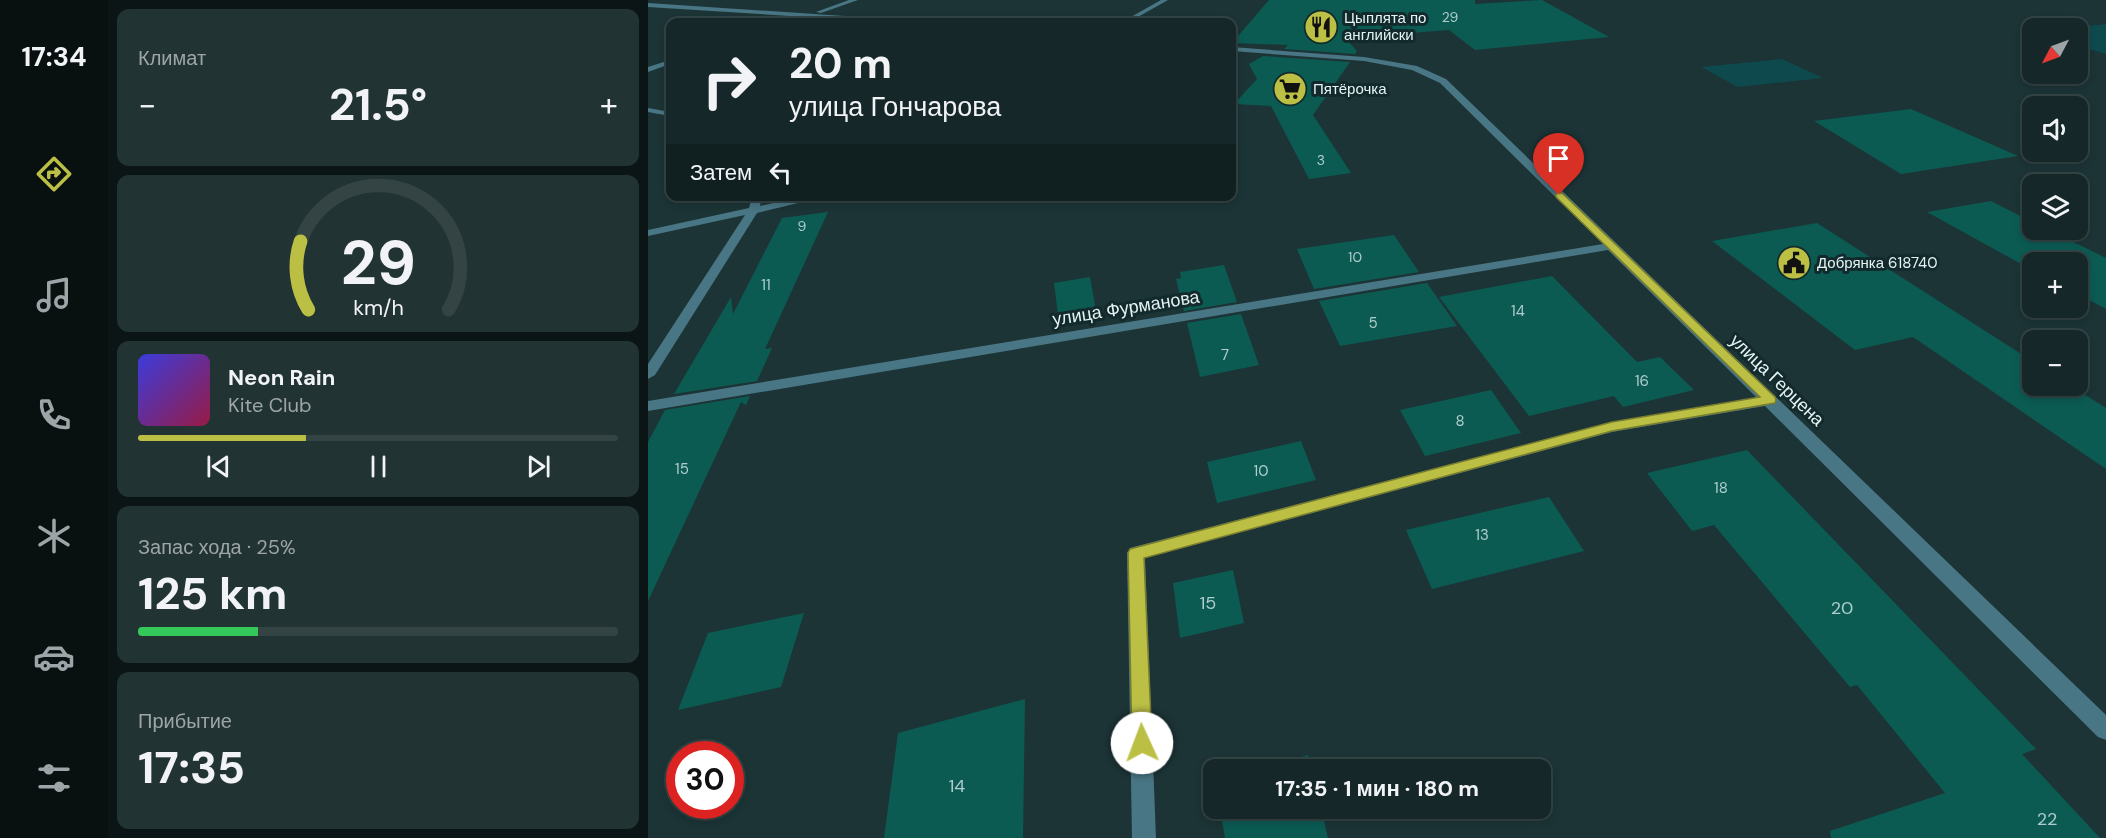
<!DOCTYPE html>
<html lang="ru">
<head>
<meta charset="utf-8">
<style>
	:root { --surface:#152728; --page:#223334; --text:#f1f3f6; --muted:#9da5a8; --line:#344445; --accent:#bbc045 }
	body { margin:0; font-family:"DM Sans",sans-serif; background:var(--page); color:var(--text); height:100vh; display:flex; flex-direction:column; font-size:22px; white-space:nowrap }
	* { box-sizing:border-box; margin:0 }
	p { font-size:20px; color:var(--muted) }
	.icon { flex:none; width:33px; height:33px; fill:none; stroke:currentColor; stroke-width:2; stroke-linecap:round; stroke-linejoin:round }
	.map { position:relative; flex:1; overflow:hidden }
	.drawer { display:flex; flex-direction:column; gap:9px; padding:9px; background:#0c1516; width:540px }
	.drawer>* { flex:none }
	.hud { position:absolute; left:18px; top:18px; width:570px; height:183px; border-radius:12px; box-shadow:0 3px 9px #0003,0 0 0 2px var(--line); background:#152728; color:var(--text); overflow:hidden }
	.needle { width:39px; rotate:229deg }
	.controls { position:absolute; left:1374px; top:18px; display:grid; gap:12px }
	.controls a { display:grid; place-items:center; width:66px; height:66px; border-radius:12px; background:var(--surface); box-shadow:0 3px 9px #0003,0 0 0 2px var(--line); font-size:30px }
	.speed { position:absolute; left:18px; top:741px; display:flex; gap:12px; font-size:30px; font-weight:700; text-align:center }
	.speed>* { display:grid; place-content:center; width:78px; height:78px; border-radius:50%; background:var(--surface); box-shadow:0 3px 9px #0003,0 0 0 2px var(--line); line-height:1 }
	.speed .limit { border:9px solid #d22; background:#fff; color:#111 }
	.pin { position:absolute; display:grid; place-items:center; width:51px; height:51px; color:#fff; margin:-62px -26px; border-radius:50% 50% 50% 0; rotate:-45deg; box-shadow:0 0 6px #0007 }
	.pin .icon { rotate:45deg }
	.me { position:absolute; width:66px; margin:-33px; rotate:358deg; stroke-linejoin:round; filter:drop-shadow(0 0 4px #0008) }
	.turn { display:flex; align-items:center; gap:21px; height:126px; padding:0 24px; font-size:27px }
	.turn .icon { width:78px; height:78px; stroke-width:2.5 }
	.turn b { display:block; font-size:42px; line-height:51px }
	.then { display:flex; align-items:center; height:57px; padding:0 24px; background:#0003; gap:12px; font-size:22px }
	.big { font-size:45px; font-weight:700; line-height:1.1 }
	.drawer .tile { flex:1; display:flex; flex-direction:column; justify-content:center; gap:9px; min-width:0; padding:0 21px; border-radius:12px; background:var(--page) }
	.drawer .dial { align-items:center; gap:0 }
	.dial svg { height:156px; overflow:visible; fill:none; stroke:var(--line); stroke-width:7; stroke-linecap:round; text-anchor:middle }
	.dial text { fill:var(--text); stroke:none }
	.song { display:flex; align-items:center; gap:18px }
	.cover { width:72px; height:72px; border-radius:9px; background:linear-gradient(135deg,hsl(240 70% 55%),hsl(340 70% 35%)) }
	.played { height:6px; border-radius:3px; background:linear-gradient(90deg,var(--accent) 35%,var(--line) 35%) }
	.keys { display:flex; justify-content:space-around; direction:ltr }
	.heat { display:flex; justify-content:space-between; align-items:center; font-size:33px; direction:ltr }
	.charge { height:9px; border-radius:4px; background:linear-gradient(90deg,#34c759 25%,var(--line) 0) }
	.trip { position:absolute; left:555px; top:759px; width:348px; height:60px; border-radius:12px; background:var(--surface); box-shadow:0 3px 9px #0003,0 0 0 2px var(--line); font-weight:700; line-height:60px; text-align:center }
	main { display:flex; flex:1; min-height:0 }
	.tab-bar { display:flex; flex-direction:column; width:108px; justify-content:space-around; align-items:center; background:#081010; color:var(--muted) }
	.tab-bar .icon { width:42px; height:42px }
	.tab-bar .current { color:var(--accent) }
	.tab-bar b { font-size:27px; color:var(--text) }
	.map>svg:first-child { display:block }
	.green { fill:#0d494d }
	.building { fill:#0b5b53 }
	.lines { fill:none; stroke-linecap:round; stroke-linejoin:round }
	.minor { fill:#497684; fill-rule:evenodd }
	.route { fill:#bbc045; stroke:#7a7d2d; stroke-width:1.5 }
	.labels { text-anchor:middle; stroke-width:6; stroke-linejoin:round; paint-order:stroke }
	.far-number-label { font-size:14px; fill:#aecdcc }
	.far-poi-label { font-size:15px; fill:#e5f3f4; stroke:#122a2c; text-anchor:start }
	.number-label { font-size:15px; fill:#aecdcc }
	.street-label { font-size:18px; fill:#e5f3f4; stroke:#122a2c }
	.near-number-label { font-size:18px; fill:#aecdcc }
</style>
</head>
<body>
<main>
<nav class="tab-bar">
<b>17:34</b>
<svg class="icon current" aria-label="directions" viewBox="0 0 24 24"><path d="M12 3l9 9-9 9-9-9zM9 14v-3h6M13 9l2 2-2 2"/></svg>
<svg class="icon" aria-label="music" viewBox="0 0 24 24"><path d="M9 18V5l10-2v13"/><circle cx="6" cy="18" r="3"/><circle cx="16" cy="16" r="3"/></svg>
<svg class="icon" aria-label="phone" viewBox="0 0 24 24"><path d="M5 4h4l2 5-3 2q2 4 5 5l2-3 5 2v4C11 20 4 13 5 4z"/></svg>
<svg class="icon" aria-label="climate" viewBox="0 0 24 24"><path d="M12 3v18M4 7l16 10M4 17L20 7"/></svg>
<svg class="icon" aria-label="car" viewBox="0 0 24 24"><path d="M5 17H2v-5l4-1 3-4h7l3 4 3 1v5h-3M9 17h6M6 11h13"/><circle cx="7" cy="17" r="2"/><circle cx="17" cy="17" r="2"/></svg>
<svg class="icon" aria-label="filters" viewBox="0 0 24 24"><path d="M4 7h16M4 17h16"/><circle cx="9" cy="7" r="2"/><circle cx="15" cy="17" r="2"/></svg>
</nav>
<section class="drawer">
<div class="tile"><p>Климат</p>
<div class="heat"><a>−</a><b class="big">21.5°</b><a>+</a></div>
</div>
<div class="tile dial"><svg viewBox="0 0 100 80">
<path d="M14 69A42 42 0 1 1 86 69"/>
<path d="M14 69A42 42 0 0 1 10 34" stroke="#bbc045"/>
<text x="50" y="56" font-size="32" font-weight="700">29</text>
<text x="50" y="72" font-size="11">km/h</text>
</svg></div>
<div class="tile">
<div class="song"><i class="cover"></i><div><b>Neon Rain</b><p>Kite Club</p></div></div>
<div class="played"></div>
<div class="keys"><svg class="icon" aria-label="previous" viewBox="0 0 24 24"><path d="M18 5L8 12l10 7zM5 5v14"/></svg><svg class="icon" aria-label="pause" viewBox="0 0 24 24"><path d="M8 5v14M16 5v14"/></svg><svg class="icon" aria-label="next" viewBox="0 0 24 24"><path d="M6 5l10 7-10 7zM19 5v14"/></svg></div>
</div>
<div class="tile"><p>Запас хода · 25%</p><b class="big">125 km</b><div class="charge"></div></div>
<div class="tile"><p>Прибытие</p><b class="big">17:35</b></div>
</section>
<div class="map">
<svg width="1458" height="838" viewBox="0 0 1458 838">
	<rect width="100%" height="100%" fill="#1c3436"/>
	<path class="green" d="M1458 24V54L1430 46V28H1422Z
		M1134 59 1175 78 1090 87 1053 67Z"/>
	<path class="building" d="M621 0H827V4L894 0 961 37 827 50 801 30 697 38 709 51 707 54 636 49 640 45 584 43Z
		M615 56 702 62 665 115 703 173 661 179 623 106 586 104 609 79 601 64Z
		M1263 109 1370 156 1253 174 1166 121Z
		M1343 201 1384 222V230H1401L1458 258V309L1430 294V262H1384V270L1279 212Z
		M180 212 117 349 124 348 109 381 26 394 83 297 85 314 134 218Z
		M1169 223 1384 361V386H1423L1458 408V469L1265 337 1207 350 1064 241Z
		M746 235 771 272 666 289 649 249Z
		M576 265 589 302 536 311 528 279 533 278 532 272Z
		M904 276 989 362 1012 357 1046 390 975 407 966 396 881 416 791 297Z
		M442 277 449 316 411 323 406 283Z
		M779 283 809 326 692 346 671 301Z
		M593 314 611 365 552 377 539 323Z
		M843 390 873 433 777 456 752 410Z
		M102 396 98 405 93 402 0 601V442L17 410Z
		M653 441 668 480 569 503 559 462Z
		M1099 450 1388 749 1374 754 1452 838H1183L1182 831 1297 793 1209 685 1202 687 1066 525 1044 531 999 473Z
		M901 497 936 551 784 589 758 530Z
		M585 570 596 623 532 638 525 583Z
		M156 613 133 687 30 710 60 633Z
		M377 699 375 838H236L250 733Z
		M660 755 663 770H610Z
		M572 808H673L680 838H577Z"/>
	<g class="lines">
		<path class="minor" d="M201 0H210L173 13 168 12Z
			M513 0H520L481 22H474Z
			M0 3 257 20 260 22H236L0 7Z
			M584 47 716 57 769 66 798 79 1458 715V740L1450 737 1117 406 964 432 497 558 508 838H484L479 553 482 548 964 422 1109 398 960 250 0 411V401L955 244 792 83 764 70 716 61 584 51Z
			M22 60V64L0 72V67Z
			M0 108 22 112V116L0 112Z
			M104 196H114L112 206 157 196H179L109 213 7 375 0 379V364L97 215 0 236V230L101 208Z"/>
	</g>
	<path class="route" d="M908 193H914L1127 397 1128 400 1127 403 964 431 496 558 504 743 501 750 494 753 487 750 484 743 480 553 482 549 964 422 1112 397 908 197Z"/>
	<defs>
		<symbol id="restaurant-disc" viewBox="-11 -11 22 22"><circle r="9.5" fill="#bbc045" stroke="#122a2c"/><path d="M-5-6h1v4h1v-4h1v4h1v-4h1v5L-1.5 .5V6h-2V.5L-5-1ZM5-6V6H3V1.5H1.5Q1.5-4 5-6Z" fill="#111"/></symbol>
		<symbol id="supermarket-disc" viewBox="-11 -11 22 22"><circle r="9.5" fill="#bbc045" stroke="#122a2c"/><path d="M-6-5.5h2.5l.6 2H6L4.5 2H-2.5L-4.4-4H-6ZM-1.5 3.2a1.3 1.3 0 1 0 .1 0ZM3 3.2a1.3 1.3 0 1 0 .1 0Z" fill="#111"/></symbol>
		<symbol id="civic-disc" viewBox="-11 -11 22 22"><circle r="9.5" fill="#bbc045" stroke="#122a2c"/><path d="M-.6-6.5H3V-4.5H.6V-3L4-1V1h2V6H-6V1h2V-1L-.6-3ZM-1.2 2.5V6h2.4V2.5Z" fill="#111"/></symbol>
	</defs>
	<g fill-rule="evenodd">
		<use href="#restaurant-disc" x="654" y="8" width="38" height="38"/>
		<use href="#supermarket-disc" x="623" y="70" width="38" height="38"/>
		<use href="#civic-disc" x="1127" y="244" width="38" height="38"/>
	</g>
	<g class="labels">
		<g class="far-number-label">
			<text x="802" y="22">29</text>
			<text x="673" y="165">3</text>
			<text x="154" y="231">9</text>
			<text x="707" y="262">10</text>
		</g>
		<g class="far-poi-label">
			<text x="696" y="23">Цыплята по<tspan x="696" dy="17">английски</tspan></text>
			<text x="665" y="94">Пятёрочка</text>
			<text x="1169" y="268">Добрянка 618740</text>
		</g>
		<g class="number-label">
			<text x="118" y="290">11</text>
			<text x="870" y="316">14</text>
			<text x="725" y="328">5</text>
			<text x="577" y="360">7</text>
			<text x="994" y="386">16</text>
			<text x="812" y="426">8</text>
			<text x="34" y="474">15</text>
			<text x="613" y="476">10</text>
			<text x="1073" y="493">18</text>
			<text x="834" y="540">13</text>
		</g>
		<g class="street-label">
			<text transform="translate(478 308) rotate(-9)" y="6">улица Фурманова</text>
			<text transform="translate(1129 380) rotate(44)" y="6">улица Герцена</text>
		</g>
		<g class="near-number-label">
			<text x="560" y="609">15</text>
			<text x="1194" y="614">20</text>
			<text x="309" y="792">14</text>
			<text x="1399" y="825">22</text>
		</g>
	</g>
</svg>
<div class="controls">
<a><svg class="needle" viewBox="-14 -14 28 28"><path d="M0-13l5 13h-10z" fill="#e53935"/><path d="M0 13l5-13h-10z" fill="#9da5a8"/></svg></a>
<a><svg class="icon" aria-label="sound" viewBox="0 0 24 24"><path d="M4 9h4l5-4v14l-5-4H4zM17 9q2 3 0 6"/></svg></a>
<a><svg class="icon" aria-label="layers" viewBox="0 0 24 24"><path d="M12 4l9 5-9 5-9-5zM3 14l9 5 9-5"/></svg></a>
<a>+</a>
<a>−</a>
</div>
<div class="speed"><div class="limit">30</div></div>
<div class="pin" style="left:911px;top:195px;background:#d93025"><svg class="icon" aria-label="arrive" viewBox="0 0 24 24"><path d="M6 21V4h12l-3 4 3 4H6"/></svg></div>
<svg class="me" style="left:494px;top:743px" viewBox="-20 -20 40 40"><circle r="19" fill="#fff"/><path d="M0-13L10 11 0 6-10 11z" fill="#bbc045"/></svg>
<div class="trip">17:35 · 1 мин · 180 m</div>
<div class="hud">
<div class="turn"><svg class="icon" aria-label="right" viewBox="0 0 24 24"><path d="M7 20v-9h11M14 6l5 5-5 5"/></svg><div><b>20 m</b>улица Гончарова</div></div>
<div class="then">Затем<svg class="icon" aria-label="left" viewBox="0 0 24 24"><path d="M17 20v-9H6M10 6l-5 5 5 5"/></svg></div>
</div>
</div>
</main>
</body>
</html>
